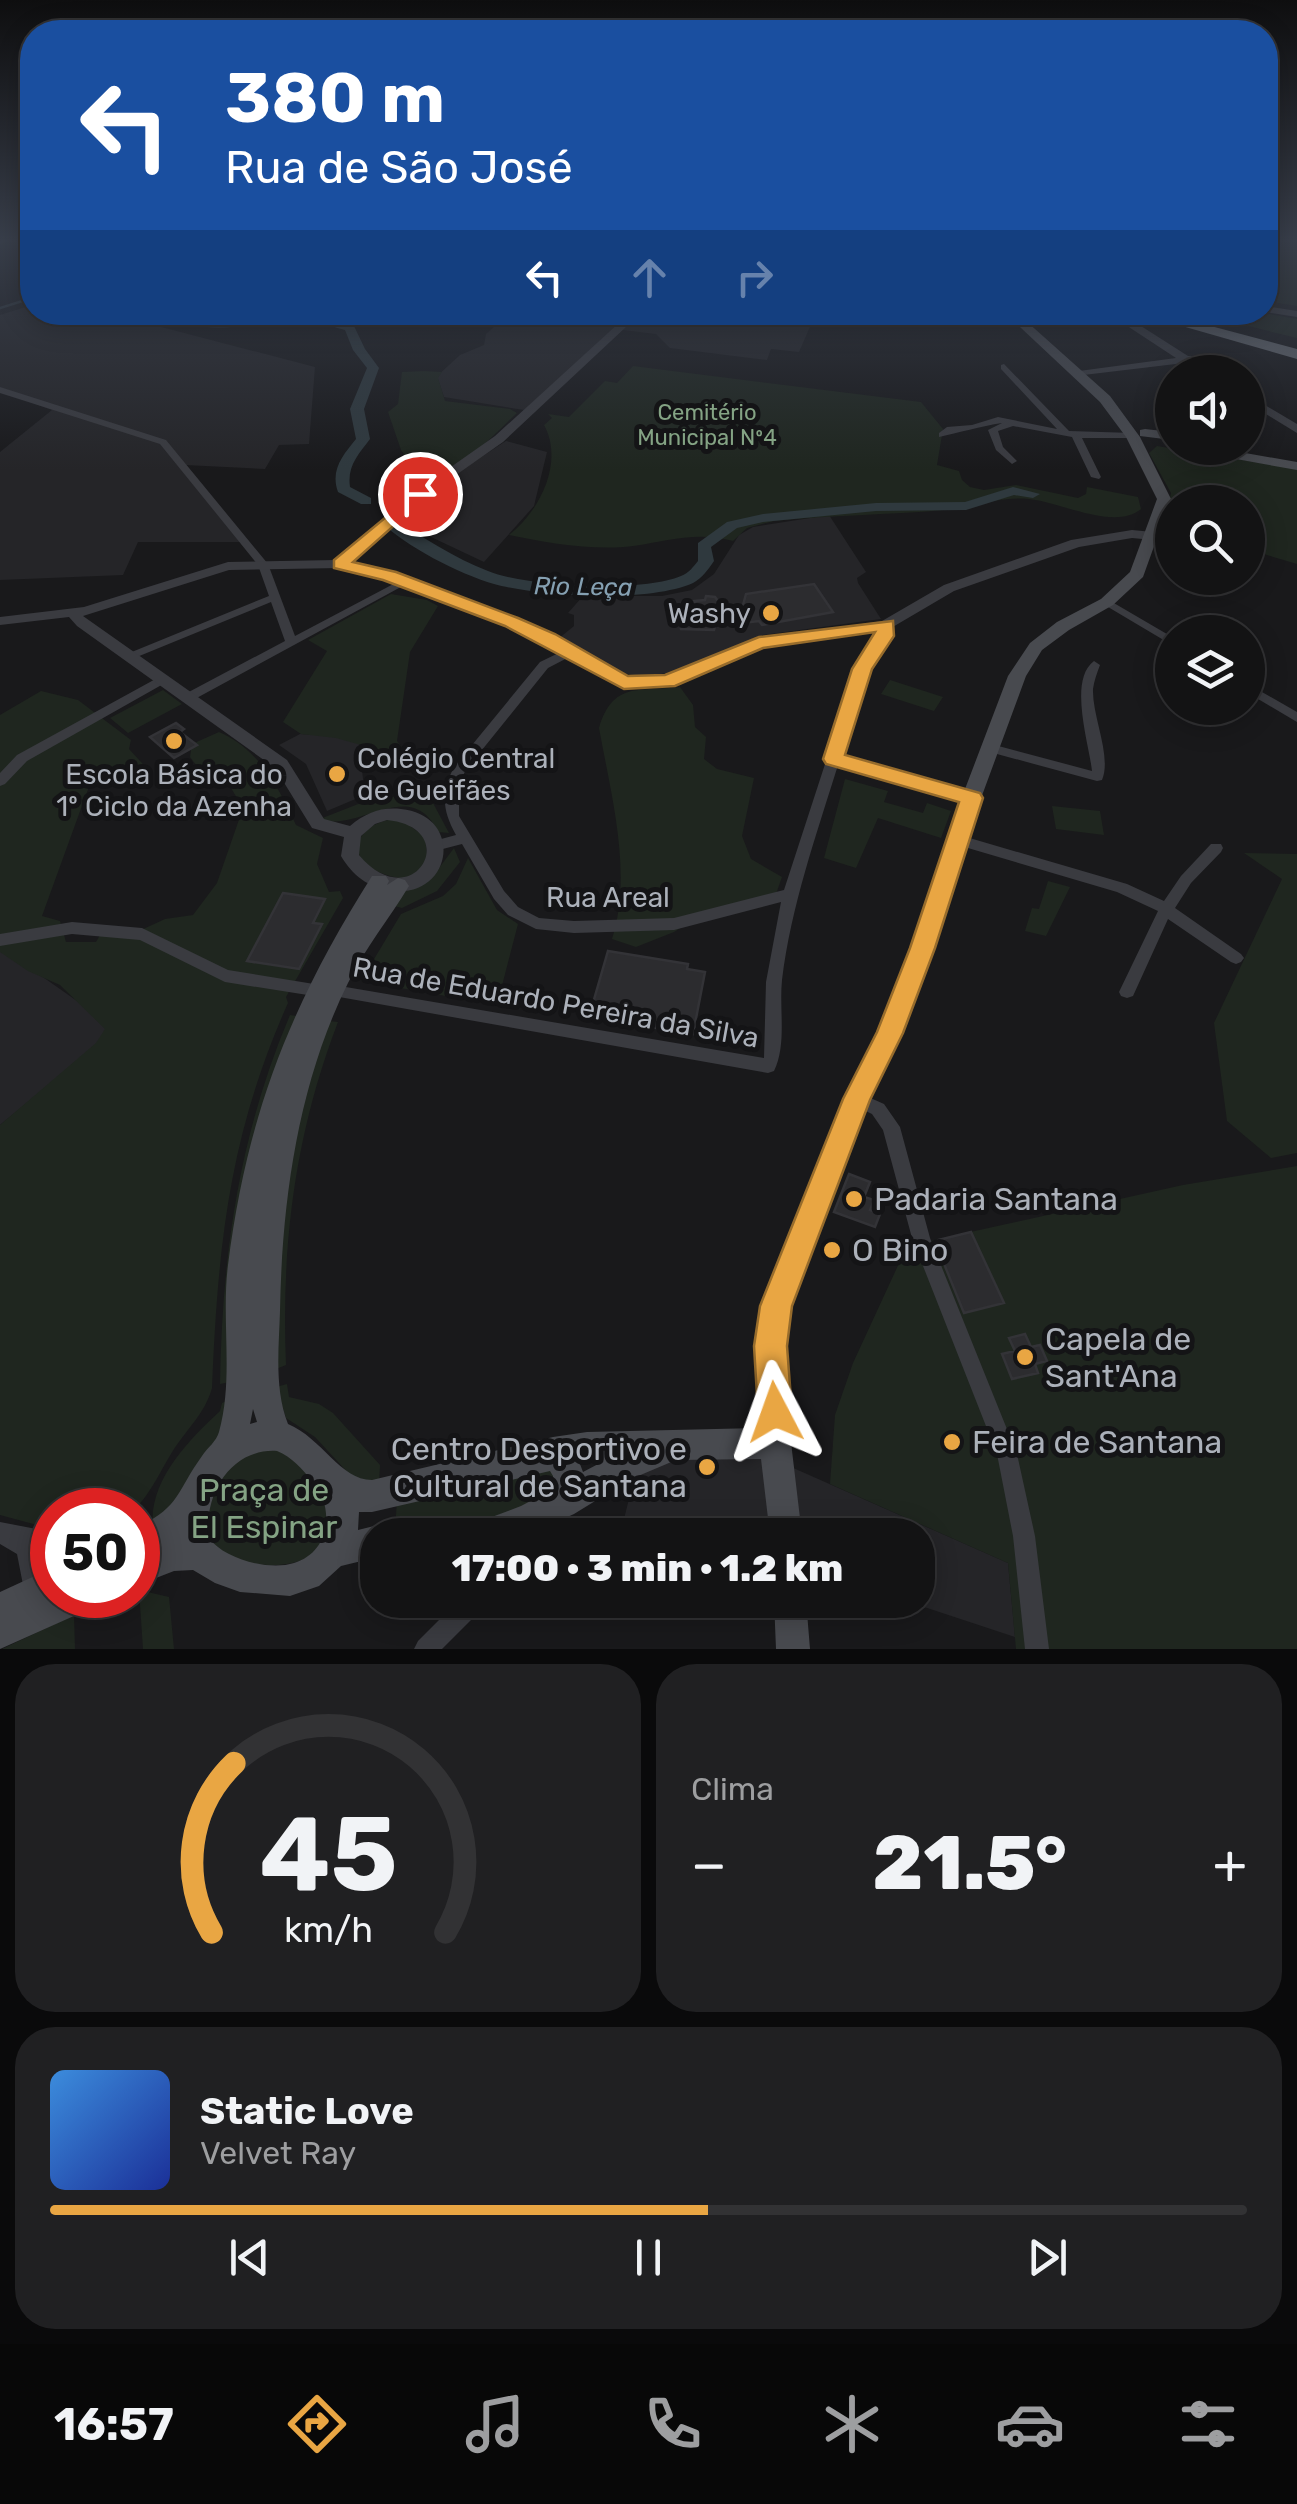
<!DOCTYPE html>
<html lang="pt">
<head>
<meta charset="utf-8">
<style>
	:root { --surface:#131314; --page:#202022; --text:#f1f3f6; --muted:#9d9ea0; --line:#323234; --accent:#e9a643 }
	body { margin:0; font-family:Rubik,sans-serif; background:var(--page); color:var(--text); height:100vh; display:flex; flex-direction:column; font-size:38px; white-space:nowrap }
	* { box-sizing:border-box; margin:0 }
	p { font-size:32px; color:var(--muted) }
	.icon { flex:none; width:55px; height:55px; fill:none; stroke:currentColor; stroke-width:2; stroke-linecap:round; stroke-linejoin:round }
	.map { position:relative; height:1649px; overflow:hidden }
	.details { display:flex; flex-direction:column; gap:15px; padding:15px; background:#0a0a0b; flex:1 }
	.details>* { flex:none }
	.top-card { position:absolute; left:20px; top:20px; width:1258px; height:305px; border-radius:40px; box-shadow:0 5px 25px #0003,0 0 0 2px var(--line); background:#1a4fa0; color:#fff; overflow:hidden }
	.fabs { position:absolute; left:1155px; top:355px; display:grid; gap:20px }
	.fabs a { display:grid; place-items:center; width:110px; height:110px; border-radius:50%; background:var(--surface); box-shadow:0 5px 25px #0003,0 0 0 2px var(--line); font-size:50px }
	.speed { position:absolute; left:30px; top:1488px; display:flex; gap:20px; font-size:50px; font-weight:700; text-align:center }
	.speed>* { display:grid; place-content:center; width:130px; height:130px; border-radius:50%; background:var(--surface); box-shadow:0 5px 25px #0003,0 0 0 2px var(--line); line-height:1 }
	.speed .limit { border:15px solid #d22; background:#fff; color:#111 }
	.pin { position:absolute; display:grid; place-items:center; width:85px; height:85px; color:#fff; margin:-42px; border:5px solid #fff; border-radius:50%; box-shadow:0 2px 10px #0007 }
	.me { position:absolute; width:110px; margin:-55px; rotate:356deg; stroke-linejoin:round; filter:drop-shadow(0 0 8px #0008) }
	.turn { display:flex; align-items:center; gap:35px; height:210px; padding:0 40px; font-size:45px }
	.turn .icon { width:130px; height:130px; stroke-width:2.5 }
	.turn b { display:block; font-size:70px; line-height:85px }
	.lanes { display:flex; align-items:center; height:95px; padding:0 40px; background:#0003; justify-content:center; gap:50px; direction:ltr }
	.lanes .off { opacity:.35 }
	.big { font-size:75px; font-weight:800; line-height:1.1 }
	.details .tile { flex:1; display:flex; flex-direction:column; justify-content:center; gap:15px; min-width:0; padding:0 35px; border-radius:40px; background:var(--page) }
	.details .dial { align-items:center; gap:0 }
	.dial svg { height:260px; overflow:visible; fill:none; stroke:var(--line); stroke-width:7; stroke-linecap:round; text-anchor:middle }
	.dial text { fill:var(--text); stroke:none }
	.song { display:flex; align-items:center; gap:30px }
	.cover { width:120px; height:120px; border-radius:15px; background:linear-gradient(135deg,hsl(210 70% 55%),hsl(230 70% 35%)) }
	.played { height:10px; border-radius:5px; background:linear-gradient(90deg,var(--accent) 55%,var(--line) 55%) }
	.keys { display:flex; justify-content:space-around; direction:ltr }
	.heat { display:flex; justify-content:space-between; align-items:center; font-size:55px; direction:ltr }
	.details .tiles { flex:1; display:grid; gap:15px; grid-template-columns:1fr 1fr }
	.tile:last-child { grid-column:span 2 }
	.trip { position:absolute; left:360px; top:1518px; width:575px; height:100px; border-radius:40px; background:var(--surface); box-shadow:0 5px 25px #0003,0 0 0 2px var(--line); font-weight:800; line-height:100px; text-align:center }
	.tab-bar { display:flex; height:160px; justify-content:space-around; align-items:center; background:#080808; color:var(--muted) }
	.tab-bar .icon { width:70px; height:70px }
	.tab-bar .on { color:var(--accent) }
	.tab-bar b { font-size:45px; color:var(--text) }
	.map>svg:first-child { display:block }
	.built { fill:#252528 }
	.green { fill:#1f261f }
	.lines { fill:none; stroke-linecap:round; stroke-linejoin:round }
	.stream { stroke:#2f393e; stroke-width:2.5 }
	.river { fill:#2f393e; fill-rule:evenodd }
	.building { fill:#2c2c2f; stroke:#333337; stroke-width:2.5 }
	.minor { fill:#3a3b40; fill-rule:evenodd }
	.tertiary { fill:#3a3b40; fill-rule:evenodd }
	.secondary { fill:#484a4f; fill-rule:evenodd }
	.motorway { fill:#666a70; fill-rule:evenodd }
	.route { fill:#e9a643; stroke:#976c2c; stroke-width:2.5 }
	.poi-dot { fill:#e9a643; stroke:#141416; stroke-width:4 }
	.labels { text-anchor:middle; stroke-width:10; stroke-linejoin:round; paint-order:stroke }
	.far-park-label { font-size:22px; fill:#84a384; stroke:#141416 }
	.far-water-label { font-size:25px; font-style:italic; fill:#85a0b2; stroke:#141416 }
	.poi-label { font-size:28px; fill:#acb1ba; stroke:#141416; text-anchor:end }
	.street-label { font-size:28px; fill:#acb1ba; stroke:#141416 }
	.near-poi-label { font-size:32px; fill:#acb1ba; stroke:#141416; text-anchor:start }
	.near-park-label { font-size:32px; fill:#84a384; stroke:#141416 }
</style>
</head>
<body>
<div class="map">
<svg width="1297" height="1649" viewBox="0 0 1297 1649">
	<rect width="100%" height="100%" fill="#19191b"/>
	<path class="built" d="M32 305V312L128 313 146 323 315 367 309 444 279 445 265 469 185 465 247 542H138L123 575 0 580V452L52 410 0 391V315Z
		M493 313H816L799 352 771 349 767 360 670 348 656 334 614 329 524 410 444 397 437 376 460 355 484 345 486 334 495 326 480 322Z
		M506 441 547 452 534 506 484 562 431 537 396 512Z
		M829 515 866 572 857 578 858 583 881 619 763 635 667 673 645 677 616 672 558 639 574 626V615L568 613 583 596H662L692 590 714 574 739 535 753 527Z
		M300 734 358 737 365 795 327 811 306 764 279 745Z
		M0 947 117 1029 0 1125Z
		M777 1445 784 1535H620L632 1487 627 1469 655 1455Z
		M782 1463 1008 1563 1015 1637 903 1600H918V1535H788Z"/>
	<path class="green" d="M1265 239H1297V306L1265 301Z
		M1195 313H1263L1297 319V338Z
		M633 366 921 402 943 429 937 465 959 471 962 480 970 487 984 490 1016 485 1078 498 1086 494 1087 487 1138 497 1141 509C1115 531 1060 502 1029 499 1000 496 974 507 945 510 888 515 830 515 774 521L747 528 733 541C696 531 669 541 633 546 595 551 547 543 509 535 541 510 564 461 544 425L552 418 548 414 569 417 605 381 617 383Z
		M424 371 442 372 438 378 445 401 510 409 517 413 470 458 452 468 424 461 412 465 401 450 388 412 398 404 402 372Z
		M1157 446 1297 469V564L1257 552 1248 545V502H1172V522L1167 513 1171 493 1149 453Z
		M391 594 427 600 438 606 410 652 397 741 411 759 336 738 301 734 283 722 327 651 308 640Z
		M890 680 943 697 934 711 881 694Z
		M680 687 693 705 695 727 706 737 704 759 717 769 754 778 742 836 751 859 782 877 776 894 698 917 674 932 636 947 612 939C633 874 611 795 599 728 613 681 639 692 680 687Z
		M163 690 182 704 128 733 110 718Z
		M41 691 78 700 131 740 129 749 153 775 91 781 42 916 60 921 66 942H96L100 935 124 938 165 919 193 915 217 883 243 808 225 778 198 777 199 769 190 757 192 744 219 732C259 749 279 788 296 825L323 838 317 864 329 892 340 891 343 898 286 997 288 1003C229 1135 218 1245 212 1388 205 1413 188 1428 174 1449 160 1471 152 1492 134 1510H52V1529L0 1515V1125L96 1043 105 1029 60 985 28 971 0 952V715Z
		M845 779 888 791 884 802 923 813 927 803 951 811 941 838 878 818 856 868 824 858Z
		M399 796 433 803 449 833 438 832C411 775 358 834 320 819L371 799Z
		M1052 806 1100 811 1104 835 1056 829Z
		M392 819H401L425 837 428 862 408 879C386 877 363 870 356 847 363 829 374 823 392 819Z
		M454 848 460 862 437 891 402 908 390 905 398 894 436 872Z
		M1244 853 1297 854V1153L1271 1158 1227 1121 1214 1023 1282 879Z
		M468 858 497 910 518 924 497 1005 361 981 401 914 443 896 456 884Z
		M1048 881 1070 887 1046 936 1025 931 1032 908 1039 909Z
		M290 1015 297 1016 230 1382 220 1384C222 1255 239 1135 290 1015Z
		M329 1021 338 1022C295 1134 281 1245 286 1365L276 1369 274 1282 297 1119Z
		M1297 1166V1649H1016L1008 1563 830 1484 835 1415 853 1363 907 1246 1183 1185Z
		M287 1384 289 1397 319 1404 333 1413 380 1465 379 1484 351 1476 315 1437 286 1418 276 1387Z
		M231 1399C227 1446 182 1492 153 1528 148 1481 188 1441 220 1411L222 1403Z
		M277 1450C303 1461 321 1489 331 1515 327 1526 324 1543 316 1551 295 1573 235 1568 214 1546 191 1522 219 1465 246 1454 254 1450 268 1451 277 1450Z
		M552 1465 558 1493 486 1523 395 1529 397 1501Z
		M139 1590 169 1597 174 1649H143Z
		M74 1615 75 1649H2Z"/>
	<g class="lines">
		<path class="stream" d="M0 308 32 298"/>
		<path class="river" d="M162 312H177L204 321 315 316 354 326 365 349 379 368 364 409 370 439C358 455 347 466 350 487L371 498V504H361L338 492C330 470 343 455 356 439L350 409 367 368 353 350 345 330C335 328 325 323 315 322 265 317 206 343 162 312Z
			M1013 487 1040 494 1033 498 1014 495 966 510 876 511 763 522 737 528 711 547 714 561C708 570 702 578 693 583 648 603 541 597 494 584 459 574 405 546 380 521L387 517 392 518C423 537 454 558 488 571 527 587 642 593 681 576 689 573 693 567 698 561V543L727 522 763 514 876 503 965 502Z"/>
	</g>
	<path class="building" d="M814 584 833 612 762 625 759 621 743 623 740 616 746 594Z
		M706 596 715 597 721 605 714 630 680 629 692 623V610L698 607 694 601 705 600Z
		M176 723 184 729 180 732 197 745 174 758 150 737Z
		M283 893 325 899 313 923 322 924 299 969 247 961Z
		M608 951 688 964 687 969 705 972 693 1034 589 1017Z
		M849 1174 870 1182 864 1197 874 1200 870 1210 880 1214 875 1227 834 1212Z
		M971 1232 1004 1303 964 1313 936 1244 938 1240Z
		M1025 1334 1031 1347 1040 1345 1047 1361 1035 1364 1038 1373 1012 1379 1002 1354 1015 1351 1009 1338Z"/>
	<g class="lines">
		<path class="minor" d="M14 239 13 240 0 244V240Z
			M1004 364 1069 431 1133 433 1135 435 1130 438H1082L1101 477 1099 479 1091 477 1072 437 1013 426 998 431 1003 447 1017 461 1012 464 996 450 988 430 1002 423C981 426 958 433 939 437V433L947 427 972 425 998 417 1057 429 1001 369V365Z
			M0 387 166 440 268 564 295 636 401 580 405 579 410 582 193 700H185L183 697 185 694 285 641 271 602 132 659 128 660 122 656 269 596 258 565 160 444 0 393Z
			M1107 599 1172 637V645L1103 604V600Z
			M886 622 892 625 890 636 868 669 840 757 977 795 979 798 972 803 838 765C816 836 791 906 782 980 779 1010 787 1044 774 1071L768 1073 328 995 326 991 328 987 334 985 764 1058 766 982 781 902 674 930 574 933 536 929 508 915 494 899 462 844 435 851 428 846 430 842 456 835C442 810 441 793 454 767L540 662 569 648 575 652 573 655 548 668 465 771 459 787V816L504 891 518 907 539 918 574 921 674 918 784 890 856 669 878 636 880 625Z
			M1094 661 1100 665C1097 673 1094 681 1093 689 1092 717 1112 756 1102 780L1097 781 986 751 985 748 986 745 991 744 1092 771C1089 743 1068 680 1094 661Z
			M161 676 165 677 167 680 165 683 27 761 5 784 0 786V773L17 755Z
			M1248 684 1297 712V722L1248 693Z
			M956 834 1127 884 1164 901 1181 876 1211 844H1221L1223 848 1221 852 1191 883 1175 908 1241 954 1244 958 1241 962 1236 964 1231 962 1168 919 1133 996 1127 998 1121 996 1119 992 1158 911 1117 892 951 843 949 839Z
			M72 922 142 928 228 970 314 984 320 986 322 990 320 994 314 996 225 982 140 940 72 934 0 946V934Z
			M857 1092 884 1104 900 1127 930 1238 1017 1454 1035 1536 1049 1649H1025L1013 1536 997 1454 912 1238 883 1130 872 1114 851 1104 849 1099 851 1094Z
			M0 1522 52 1532V1554L39 1551 45 1592 42 1600 34 1603 26 1600 17 1554 0 1544Z
			M459 1600H486L483 1608 442 1649H414L418 1641Z"/>
		<path class="tertiary" d="M1265 306 1297 311V317L1265 312Z
			M631 312H642L503 442 419 501 350 562 395 573 517 619 554 635 627 677 666 676 754 640 882 621 944 585 1071 540 1132 530 1153 532 1160 536 1153 540 1132 538 1079 547 954 591 891 628 762 647 668 686 619 685 544 641 507 625 385 579 340 568 229 570 83 616 287 760 324 819 350 826C366 813 380 807 401 809 464 815 454 898 391 891 369 888 352 875 341 856L344 837 312 828 275 768 77 626 69 617 0 625V617L84 607 228 562 336 560 411 495 495 436ZM387 820C465 828 413 919 359 855L361 836 375 824Z
			M1106 312H1119L1188 356H1200L1201 358 1196 361 1211 372H1199L1184 363 1075 376V372L1079 371 1176 358Z
			M1248 395 1297 424V433L1248 403Z"/>
		<path class="secondary" d="M1004 312H1016L1110 396 1140 437 1171 499 1143 577 1113 605 1069 630 1042 650 1026 676 966 839 934 948 902 1033 875 1083 793 1296 787 1323 784 1383 802 1535H770L761 1459 676 1460 631 1479 574 1514 528 1535H468L473 1524 521 1506 553 1489V1476L550 1471 372 1512H359L358 1530 378 1525 389 1530 391 1535H378V1557L341 1566 319 1586 290 1596 240 1592 215 1583 193 1570 174 1571 138 1585V1527C181 1506 176 1492 202 1456 208 1447 216 1442 219 1432 234 1378 221 1320 228 1265 247 1114 291 1004 372 876H386L389 881 387 885 398 878 405 880 409 886C389 919 365 948 348 983 298 1084 282 1200 280 1311 279 1347 274 1389 288 1424 322 1438 340 1480 372 1480L553 1437 587 1432 758 1428 755 1352 765 1296 852 1080 879 1030 912 948 946 839 1008 676 1030 643 1057 622 1101 599 1130 572 1157 499 1126 437 1100 402ZM253 1409 257 1422 250 1424ZM277 1451C292 1457 302 1469 312 1481 335 1506 331 1552 294 1563 269 1571 224 1559 209 1538 203 1496 230 1448 277 1451ZM587 1462H602L583 1472 580 1464Z
			M1145 429 1172 432V440L1140 436V430Z
			M1190 448H1217L1297 462V470L1197 452Z
			M52 1568V1595H98L94 1607 0 1649V1592Z
			M774 1600H806L810 1649H776Z"/>
		<path class="motorway" d="M1133 312H1158L1297 349V359Z"/>
	</g>
	<linearGradient id="sky" x2="0" y2="1"><stop stop-color="#0e0e0f"/><stop offset="0.51" stop-color="#383e4a"/><stop offset="1" stop-color="#383e4a" stop-opacity="0"/></linearGradient>
	<rect width="1297" height="470" fill="url(#sky)"/>
	<path class="route" d="M420 489 429 494 426 497 353 562 396 572 518 618 555 634 628 676 665 675 759 637 893 621 894 636 872 669 845 755 980 793 983 798 935 948 903 1033 870 1100 792 1306 787 1346 792 1412 787 1424 775 1429 763 1424 758 1412 754 1346 760 1306 843 1099 877 1032 910 948 959 802 826 764 823 759 852 669 875 632 763 648 675 686 624 689 505 626 383 580 334 568V560Z"/>
	<g class="poi-dot">
		<circle cx="771" cy="613" r="10"/>
		<circle cx="174" cy="741" r="10"/>
		<circle cx="337" cy="774" r="10"/>
		<circle cx="854" cy="1199" r="10"/>
		<circle cx="832" cy="1250" r="10"/>
		<circle cx="1025" cy="1357" r="10"/>
		<circle cx="952" cy="1442" r="10"/>
		<circle cx="707" cy="1467" r="10"/>
	</g>
	<g class="labels">
		<g class="far-park-label">
			<text x="707" y="420">Cemitério<tspan x="707" dy="25">Municipal Nº4</tspan></text>
		</g>
		<g class="far-water-label">
			<text transform="translate(583 586) rotate(1)" y="9">Rio Leça</text>
		</g>
		<g class="poi-label">
			<text x="751" y="623">Washy</text>
			<text x="357" y="768" text-anchor="start">Colégio Central<tspan x="357" dy="32">de Gueifães</tspan></text>
			<text x="174" y="784" text-anchor="middle">Escola Básica do<tspan x="174" dy="32">1º Ciclo da Azenha</tspan></text>
		</g>
		<g class="street-label">
			<text x="608" y="907">Rua Areal</text>
			<text transform="translate(556 1002) rotate(10)" y="10">Rua de Eduardo Pereira da Silva</text>
		</g>
		<g class="near-poi-label">
			<text x="874" y="1210">Padaria Santana</text>
			<text x="852" y="1261">O Bino</text>
			<text x="1045" y="1350">Capela de<tspan x="1045" dy="37">Sant'Ana</tspan></text>
			<text x="972" y="1453">Feira de Santana</text>
			<text x="687" y="1460" text-anchor="end">Centro Desportivo e<tspan x="687" dy="37">Cultural de Santana</tspan></text>
		</g>
		<g class="near-park-label">
			<text x="264" y="1501">Praça de<tspan x="264" dy="37">El Espinar</tspan></text>
		</g>
	</g>
</svg>
<div class="fabs">
<a><svg class="icon" aria-label="sound" viewBox="0 0 24 24"><path d="M4 9h4l5-4v14l-5-4H4zM17 9q2 3 0 6"/></svg></a>
<a><svg class="icon" aria-label="search" viewBox="0 0 24 24"><circle cx="10" cy="10" r="6"/><path d="M15 15l6 6"/></svg></a>
<a><svg class="icon" aria-label="layers" viewBox="0 0 24 24"><path d="M12 4l9 5-9 5-9-5zM3 14l9 5 9-5"/></svg></a>
</div>
<div class="speed"><div class="limit">50</div></div>
<div class="pin" style="left:420px;top:494px;background:#d93025"><svg class="icon" aria-label="arrive" viewBox="0 0 24 24"><path d="M6 21V4h12l-3 4 3 4H6"/></svg></div>
<svg class="me" style="left:775px;top:1412px" viewBox="-20 -20 40 40"><path d="M0-17L14 15 0 8-14 15z" fill="#e9a643" stroke="#fff" stroke-width="4"/></svg>
<div class="trip">17:00 · 3 min · 1.2 km</div>
<div class="top-card">
<div class="turn"><svg class="icon" aria-label="left" viewBox="0 0 24 24"><path d="M17 20v-9H6M10 6l-5 5 5 5"/></svg><div><b>380 m</b>Rua de São José</div></div>
<div class="lanes"><svg class="icon" aria-label="left" viewBox="0 0 24 24"><path d="M17 20v-9H6M10 6l-5 5 5 5"/></svg><svg class="icon off" aria-label="ahead" viewBox="0 0 24 24"><path d="M12 20V5M6 11l6-6 6 6"/></svg><svg class="icon off" aria-label="right" viewBox="0 0 24 24"><path d="M7 20v-9h11M14 6l5 5-5 5"/></svg></div>
</div>
</div>
<section class="details">
<div class="tiles">
<div class="tile dial"><svg viewBox="0 0 100 80">
<path d="M14 69A42 42 0 1 1 86 69"/>
<path d="M14 69A42 42 0 0 1 21 17" stroke="#e9a643"/>
<text x="50" y="56" font-size="32" font-weight="700">45</text>
<text x="50" y="72" font-size="11">km/h</text>
</svg></div>
<div class="tile"><p>Clima</p>
<div class="heat"><a>−</a><b class="big">21.5°</b><a>+</a></div>
</div>
<div class="tile">
<div class="song"><i class="cover"></i><div><b>Static Love</b><p>Velvet Ray</p></div></div>
<div class="played"></div>
<div class="keys"><svg class="icon" aria-label="previous" viewBox="0 0 24 24"><path d="M18 5L8 12l10 7zM5 5v14"/></svg><svg class="icon" aria-label="pause" viewBox="0 0 24 24"><path d="M8 5v14M16 5v14"/></svg><svg class="icon" aria-label="next" viewBox="0 0 24 24"><path d="M6 5l10 7-10 7zM19 5v14"/></svg></div>
</div>
</div>
</section>
<nav class="tab-bar">
<b>16:57</b>
<svg class="icon on" aria-label="directions" viewBox="0 0 24 24"><path d="M12 3l9 9-9 9-9-9zM9 14v-3h6M13 9l2 2-2 2"/></svg>
<svg class="icon" aria-label="music" viewBox="0 0 24 24"><path d="M9 18V5l10-2v13"/><circle cx="6" cy="18" r="3"/><circle cx="16" cy="16" r="3"/></svg>
<svg class="icon" aria-label="phone" viewBox="0 0 24 24"><path d="M5 4h4l2 5-3 2q2 4 5 5l2-3 5 2v4C11 20 4 13 5 4z"/></svg>
<svg class="icon" aria-label="climate" viewBox="0 0 24 24"><path d="M12 3v18M4 7l16 10M4 17L20 7"/></svg>
<svg class="icon" aria-label="car" viewBox="0 0 24 24"><path d="M5 17H2v-5l4-1 3-4h7l3 4 3 1v5h-3M9 17h6M6 11h13"/><circle cx="7" cy="17" r="2"/><circle cx="17" cy="17" r="2"/></svg>
<svg class="icon" aria-label="filters" viewBox="0 0 24 24"><path d="M4 7h16M4 17h16"/><circle cx="9" cy="7" r="2"/><circle cx="15" cy="17" r="2"/></svg>
</nav>
</body>
</html>
